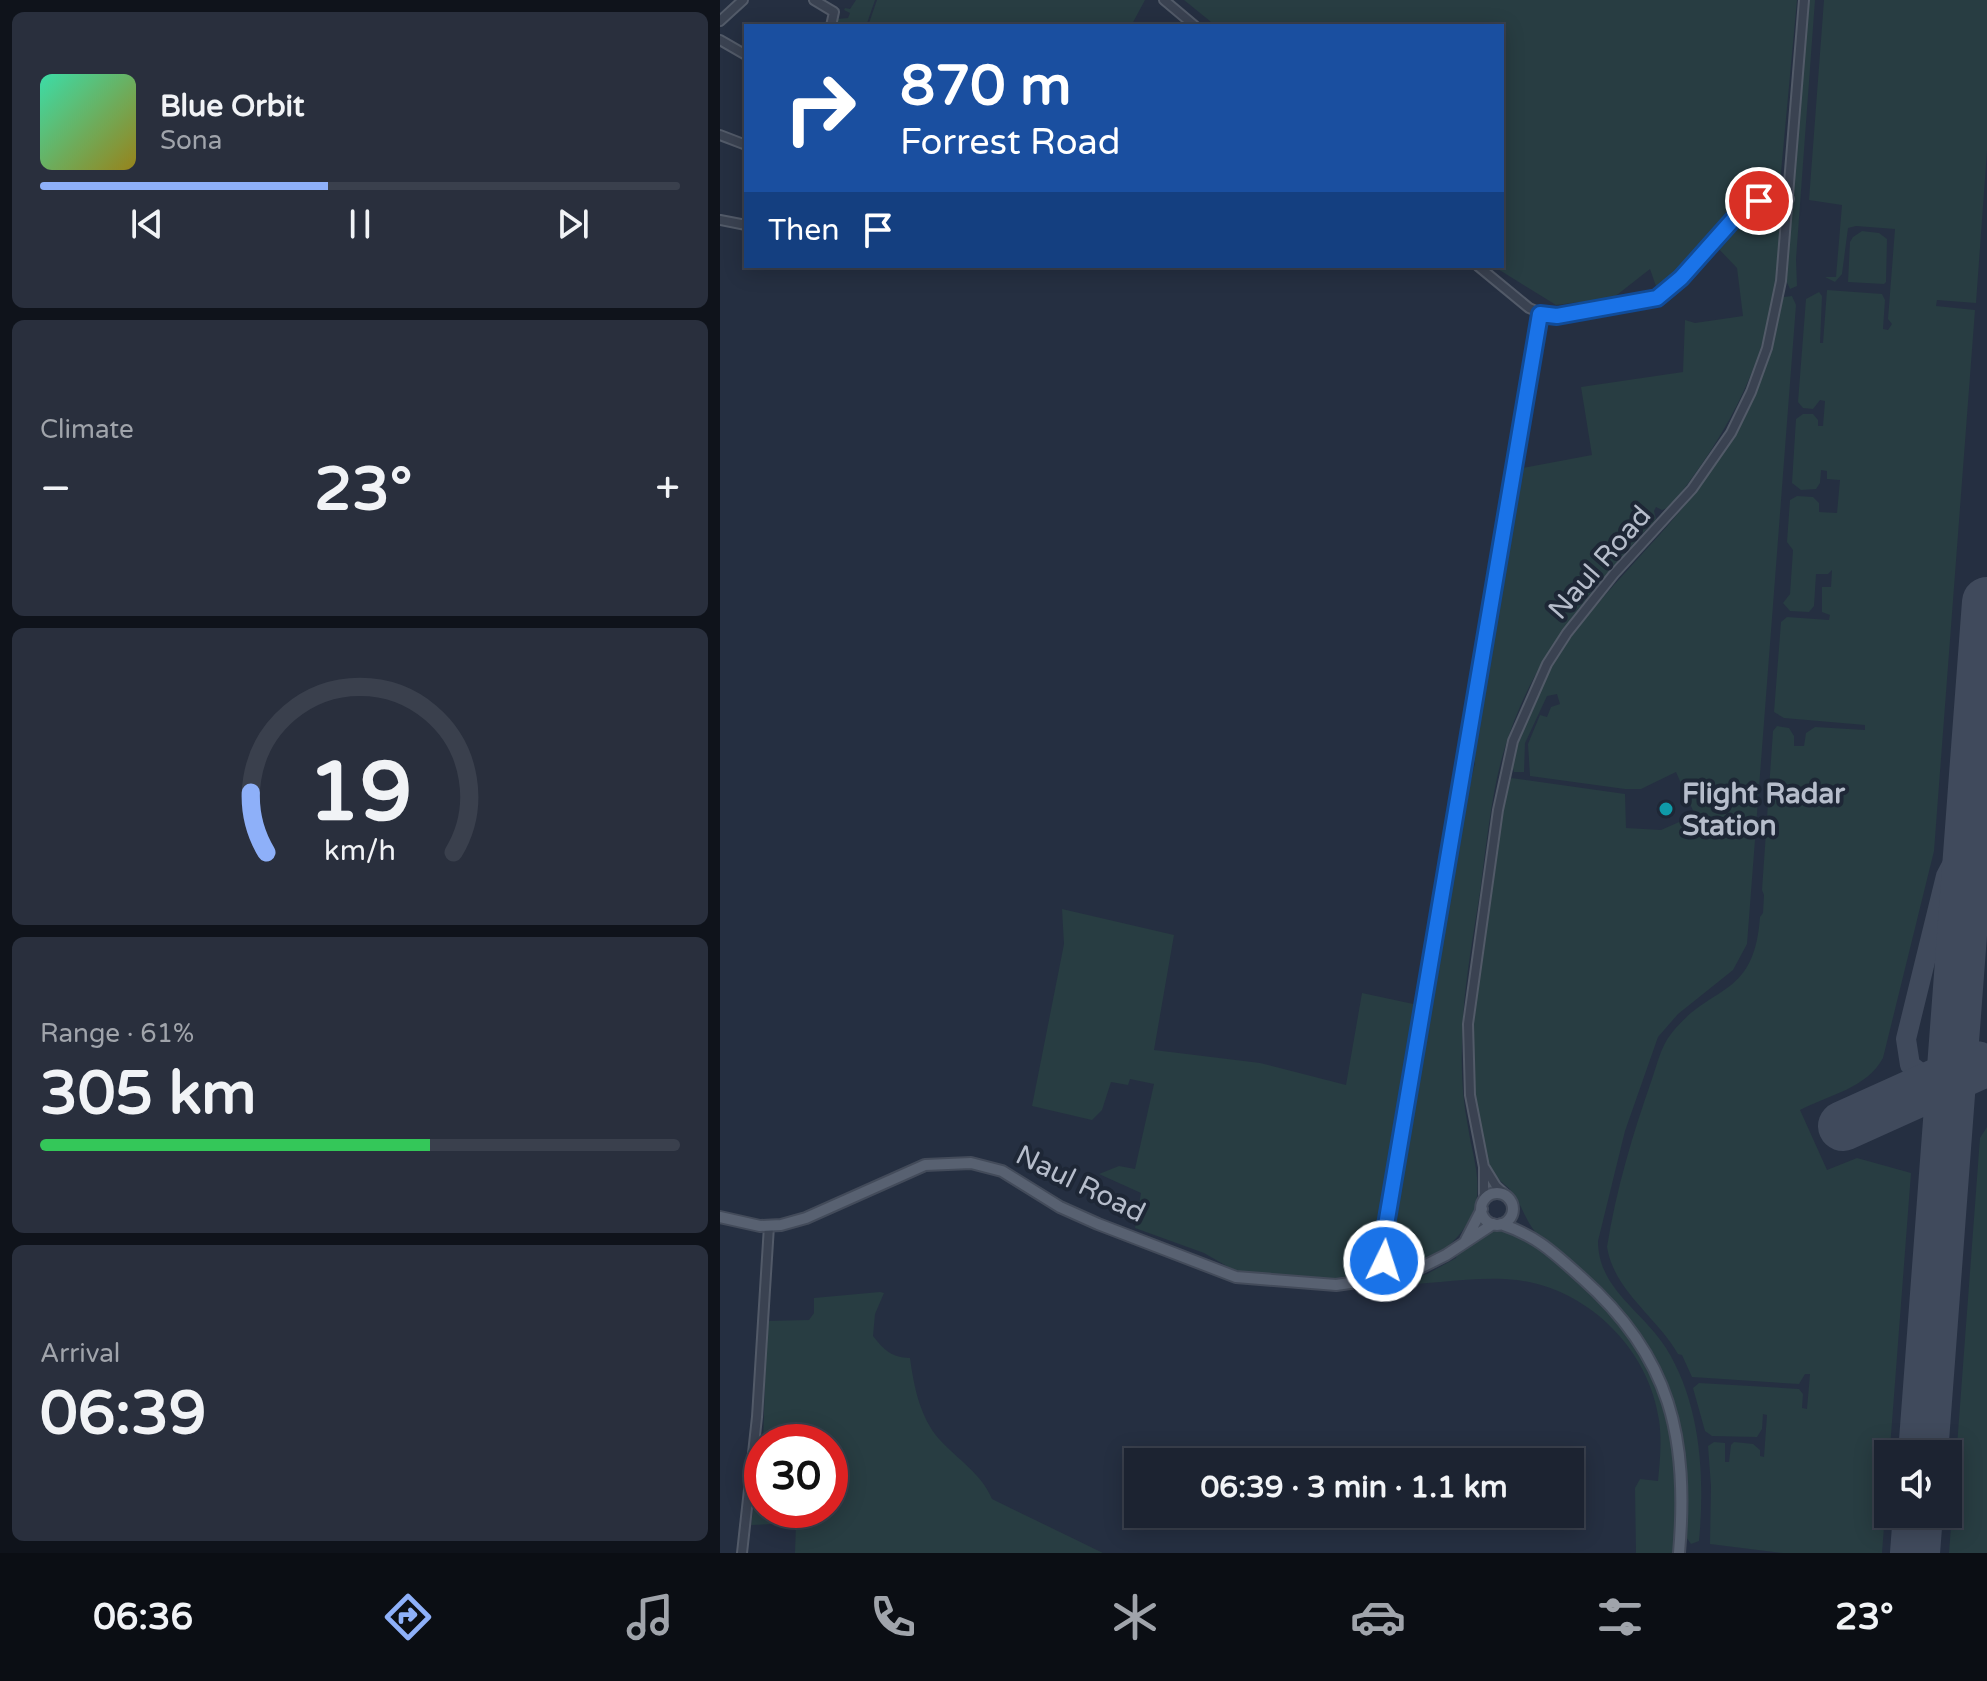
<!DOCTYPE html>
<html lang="en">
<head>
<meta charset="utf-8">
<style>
	:root { --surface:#1c2331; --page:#292f3d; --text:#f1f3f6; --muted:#a0a4ab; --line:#3a404d; --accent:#8eb0f9 }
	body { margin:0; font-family:"Varela Round",sans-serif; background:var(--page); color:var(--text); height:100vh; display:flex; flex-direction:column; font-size:30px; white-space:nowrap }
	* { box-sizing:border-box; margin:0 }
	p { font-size:26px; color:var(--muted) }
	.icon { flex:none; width:44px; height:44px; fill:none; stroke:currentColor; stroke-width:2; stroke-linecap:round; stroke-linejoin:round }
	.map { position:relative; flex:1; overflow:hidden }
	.drawer { display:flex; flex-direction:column; gap:12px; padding:12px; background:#0f131b; width:720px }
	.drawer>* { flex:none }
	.hud { position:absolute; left:24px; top:24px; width:760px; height:244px; border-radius:0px; box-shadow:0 4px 20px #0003,0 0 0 2px var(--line); background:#1a4fa0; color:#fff; overflow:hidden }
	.fabs { position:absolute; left:1154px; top:1440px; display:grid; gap:16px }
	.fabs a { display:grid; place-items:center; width:88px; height:88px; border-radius:0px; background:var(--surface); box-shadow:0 4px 20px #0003,0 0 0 2px var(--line); font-size:40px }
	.speed { position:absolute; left:24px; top:1424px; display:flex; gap:16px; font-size:40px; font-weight:700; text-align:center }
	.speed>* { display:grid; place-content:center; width:104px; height:104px; border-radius:50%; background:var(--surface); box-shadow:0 4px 20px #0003,0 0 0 2px var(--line); line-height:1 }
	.speed .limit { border:12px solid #d22; background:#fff; color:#111 }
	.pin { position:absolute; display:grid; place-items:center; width:68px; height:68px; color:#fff; margin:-34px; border:4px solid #fff; border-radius:50%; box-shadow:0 2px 8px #0007 }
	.me { position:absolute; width:88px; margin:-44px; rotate:4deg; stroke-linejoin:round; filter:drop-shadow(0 0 6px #0008) }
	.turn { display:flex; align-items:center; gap:28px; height:168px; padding:0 24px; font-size:36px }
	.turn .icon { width:104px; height:104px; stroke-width:2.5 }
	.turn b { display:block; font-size:56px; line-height:68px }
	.then { display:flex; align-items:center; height:76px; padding:0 24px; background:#0003; gap:16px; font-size:30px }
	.big { font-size:60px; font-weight:700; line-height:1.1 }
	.drawer .widget { flex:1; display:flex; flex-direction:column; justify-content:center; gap:12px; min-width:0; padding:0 28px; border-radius:12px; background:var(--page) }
	.drawer .dial { align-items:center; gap:0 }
	.dial svg { height:208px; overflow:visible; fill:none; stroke:var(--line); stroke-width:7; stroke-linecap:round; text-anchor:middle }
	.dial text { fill:var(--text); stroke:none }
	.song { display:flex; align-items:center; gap:24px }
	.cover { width:96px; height:96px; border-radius:12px; background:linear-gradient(135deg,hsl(160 70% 55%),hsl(50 70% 35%)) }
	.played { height:8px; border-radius:4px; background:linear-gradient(90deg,var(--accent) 45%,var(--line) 45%) }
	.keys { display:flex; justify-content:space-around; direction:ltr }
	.heat { display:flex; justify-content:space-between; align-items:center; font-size:44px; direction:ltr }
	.charge { height:12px; border-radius:6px; background:linear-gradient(90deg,#34c759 61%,var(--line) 0) }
	.trip { position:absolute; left:404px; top:1448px; width:460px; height:80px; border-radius:0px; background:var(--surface); box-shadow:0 4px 20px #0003,0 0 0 2px var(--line); font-weight:700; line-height:80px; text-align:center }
	.dock { display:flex; height:128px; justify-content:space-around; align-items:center; background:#0b0e14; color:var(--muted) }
	.dock .icon { width:56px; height:56px }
	.dock .on { color:var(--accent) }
	.dock b { font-size:36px; color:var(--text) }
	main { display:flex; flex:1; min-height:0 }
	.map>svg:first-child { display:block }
	.green { fill:#283d42 }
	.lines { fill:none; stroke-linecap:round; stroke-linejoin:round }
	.taxiway { stroke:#404a5c; stroke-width:20 }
	.runway { stroke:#404a5c; stroke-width:50 }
	.minor-casing { stroke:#525a68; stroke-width:12 }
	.major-casing { stroke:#434b5a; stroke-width:14 }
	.minor { stroke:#3a4251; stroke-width:8 }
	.major { stroke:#586171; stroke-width:10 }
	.route-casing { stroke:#114b97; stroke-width:20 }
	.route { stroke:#1a73e8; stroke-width:14 }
	.culture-dot { fill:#0f9aa8; stroke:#1e2736; stroke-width:3 }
	.labels { text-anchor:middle; stroke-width:8; stroke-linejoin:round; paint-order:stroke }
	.street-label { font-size:28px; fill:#b6bdcb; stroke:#1e2736 }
	.poi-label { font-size:28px; font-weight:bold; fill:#b6bdcb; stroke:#1e2736; text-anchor:start }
</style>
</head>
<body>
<main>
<section class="drawer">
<div class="widget">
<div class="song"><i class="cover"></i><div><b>Blue Orbit</b><p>Sona</p></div></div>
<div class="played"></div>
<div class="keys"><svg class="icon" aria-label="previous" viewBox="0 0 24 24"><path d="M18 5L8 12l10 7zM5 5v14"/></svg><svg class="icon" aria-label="pause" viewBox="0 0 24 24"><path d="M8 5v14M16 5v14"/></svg><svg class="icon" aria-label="next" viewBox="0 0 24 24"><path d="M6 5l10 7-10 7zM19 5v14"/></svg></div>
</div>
<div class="widget"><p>Climate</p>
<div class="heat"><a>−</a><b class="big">23°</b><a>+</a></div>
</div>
<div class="widget dial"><svg viewBox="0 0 100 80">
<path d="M14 69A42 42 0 1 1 86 69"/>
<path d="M14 69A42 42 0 0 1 8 46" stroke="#8eb0f9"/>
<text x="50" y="56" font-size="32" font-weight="700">19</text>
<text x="50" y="72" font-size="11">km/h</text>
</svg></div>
<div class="widget"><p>Range · 61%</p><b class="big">305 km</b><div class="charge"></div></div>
<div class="widget"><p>Arrival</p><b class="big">06:39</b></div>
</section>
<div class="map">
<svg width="1267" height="1553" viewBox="0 0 1267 1553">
	<rect width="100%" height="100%" fill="#252f41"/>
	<path class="green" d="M136 0H155L146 26H115L118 19 128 18 130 13 124 10 125 8 130 9Z
		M157 0H425L411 26H148Z
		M464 0H1077L1060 183C1051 198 1030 191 1017 203 989 229 972 272 938 292L930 269 893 298 836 305 773 266H782V26H496Z
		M1086 0H1095L1076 259 1077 286 1070 289 1065 278Z
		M1104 0H1267V151L1256 303 1217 300 1216 306 1255 310 1214 851 1163 1058C1147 1088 1109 1095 1080 1110L1107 1170 1137 1158 1191 1173 1162 1553H1063L990 1544 991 1486 988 1446 994 1442 1005 1443V1462H1009L1011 1445 1014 1442 1033 1444 1040 1450V1456L1044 1457 1047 1415 1043 1414 1042 1429 1037 1437 992 1436 985 1431 973 1388 979 1383 1079 1389 1083 1394 1082 1408 1087 1409 1090 1374H1085L1079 1384 972 1377 962 1355 958 1354C937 1317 894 1291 887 1247 896 1190 913 1133 932 1079 937 1065 941 1046 951 1034 990 983 1034 1000 1040 917L1043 913 1044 895 1042 890 1053 731 1057 726 1069 728 1074 736V746H1084L1086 733 1095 727 1145 730V725L1064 718 1054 712 1061 622 1067 617 1109 620 1110 615 1102 612V587H1111L1112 570 1108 574H1096L1094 606 1089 612 1070 611 1063 603 1070 594 1073 550 1067 542 1070 500 1077 496 1093 497 1099 503V512L1117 513 1120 480 1107 479V471L1101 470 1100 483 1096 489 1081 490 1072 483 1076 419 1083 414H1093L1098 420V426H1103L1105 401 1100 400 1093 409 1083 408 1078 402 1086 299 1099 292 1102 296 1100 343H1103L1107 290 1162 294 1165 300 1163 329 1168 330 1172 324 1168 319 1175 229 1136 226 1128 228 1122 274 1115 282 1105 277H1116L1122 205 1089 200Z
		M1043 207H1055L1059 211C1064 328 1021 418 950 507L942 510 936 507 934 511 936 519C862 599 801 670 777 778 769 816 765 855 760 892 752 944 742 996 742 1048 741 1074 743 1101 748 1127 752 1154 761 1175 756 1204 750 1233 708 1271 677 1269L667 1256V1249L743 814 755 763 753 758 756 736 802 468 872 455 861 387 963 372 965 320 975 323 1023 316 1017 268 995 245 1019 221Z
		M1142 231 1159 233 1167 239 1166 282 1164 284 1128 282 1130 242 1133 237Z
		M1072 296 1076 305 1027 944 1013 970 958 1014 938 1037 905 1131 878 1241C878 1289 923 1311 946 1348 981 1404 985 1477 979 1541L971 1544 966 1537C970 1451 955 1368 895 1302 871 1277 841 1257 816 1233 806 1221 803 1209 795 1196 787 1183 774 1180 768 1164 730 1066 768 907 783 804L791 778 905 794 906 828 941 830 975 815 956 772 921 789H905L810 776 808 744 820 715 827 717 831 707 840 704 837 694 827 696 805 743 804 772H794L792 766C820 632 921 572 993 468 1028 416 1048 362 1061 301L1064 297Z
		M342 909 454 935 434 1050 540 1063 626 1085 642 993 698 1005 671 1138 673 1161 665 1207 658 1213 663 1220 656 1272 642 1279 599 1280 517 1272 484 1253 415 1228 421 1193 379 1174 399 1166 415 1169 434 1084 410 1079 408 1085 391 1082 382 1110 372 1120 312 1106 344 944Z
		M1267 1127V1553H1229L1260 1138Z
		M785 1229C814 1241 836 1262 859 1283 944 1360 963 1442 954 1553H916L915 1488 920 1479 938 1481C940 1460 942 1441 939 1420 929 1349 868 1289 797 1280 753 1275 707 1286 663 1285L707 1274 736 1258 737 1252 772 1231Z
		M160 1292 164 1293 155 1314 153 1336C165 1351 171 1357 190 1358 194 1387 200 1417 219 1439 238 1460 261 1473 272 1499L383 1553H75L76 1523 31 1525 42 1451V1510H110V1442H43L47 1321 89 1320 94 1313V1298Z"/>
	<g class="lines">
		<path class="taxiway" d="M1266 609 1267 605
			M1226 1079 1207 1078 1190 1065 1186 1039 1226 876 1236 857 1267 837"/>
		<path class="runway" d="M1123 1126 1256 1066
			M1203 1454 1267 602
			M1195 1553 1198 1514"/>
		<defs>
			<path id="minor" d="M94 0 114 12 111 26
				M444 0 475 26
				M0 21 23 0
				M0 40 26 55
				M0 135 26 145
				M0 220 26 225
				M758 266 809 308 828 316 922 302 948 291 1019 213 1039 201 1069 199
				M765 1168 776 1186 787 1196
				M764 1200V1167L750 1095 748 1024 778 810 793 741 827 664 847 633 894 574 972 489 1011 433 1031 392 1047 348 1061 281 1084 0
				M668 1280 662 1246 820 314
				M22 1553 37 1417 49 1226"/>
			<path id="major" d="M761 1209a16 16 0 1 1 32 0a16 16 0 1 1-32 0Z
				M0 1217 40 1226 61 1225 86 1218 205 1165 251 1163 282 1171 340 1207 378 1224 516 1277 616 1285 686 1275 726 1255 773 1224
				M781 1224C817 1236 834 1253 862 1278 951 1357 969 1438 959 1553
				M746 1240 762 1209"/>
		</defs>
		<use href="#minor" class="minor-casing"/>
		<use href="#major" class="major-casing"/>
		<use href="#minor" class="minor"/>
		<use href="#major" class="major"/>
	</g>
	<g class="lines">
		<defs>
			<path id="route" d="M664 1261 665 1231 820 314 837 316 937 298 961 278 1019 213 1039 201"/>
		</defs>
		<use href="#route" class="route-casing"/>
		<use href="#route" class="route"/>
	</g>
	<circle class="culture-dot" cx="946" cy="809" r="8"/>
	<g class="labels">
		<g class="street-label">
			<text transform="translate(879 562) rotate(-49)" y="10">Naul Road</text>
			<text transform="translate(361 1183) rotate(26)" y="10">Naul Road</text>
		</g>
		<g class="poi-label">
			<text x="962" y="803">Flight Radar<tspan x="962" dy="32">Station</tspan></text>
		</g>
	</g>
</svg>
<div class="fabs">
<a><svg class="icon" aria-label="sound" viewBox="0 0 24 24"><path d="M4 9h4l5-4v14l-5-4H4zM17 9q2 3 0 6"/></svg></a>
</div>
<div class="speed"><div class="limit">30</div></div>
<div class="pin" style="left:1039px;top:201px;background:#d93025"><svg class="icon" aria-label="arrive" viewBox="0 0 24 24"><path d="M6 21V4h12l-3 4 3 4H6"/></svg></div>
<svg class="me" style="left:664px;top:1261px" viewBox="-20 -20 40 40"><circle r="17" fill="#1a73e8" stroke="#fff" stroke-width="3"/><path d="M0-11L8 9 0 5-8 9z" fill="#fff"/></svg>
<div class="trip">06:39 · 3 min · 1.1 km</div>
<div class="hud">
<div class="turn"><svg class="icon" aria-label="right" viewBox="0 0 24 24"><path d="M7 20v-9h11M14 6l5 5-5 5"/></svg><div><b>870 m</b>Forrest Road</div></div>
<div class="then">Then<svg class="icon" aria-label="arrive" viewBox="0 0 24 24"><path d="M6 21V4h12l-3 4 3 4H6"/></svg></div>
</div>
</div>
</main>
<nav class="dock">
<b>06:36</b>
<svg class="icon on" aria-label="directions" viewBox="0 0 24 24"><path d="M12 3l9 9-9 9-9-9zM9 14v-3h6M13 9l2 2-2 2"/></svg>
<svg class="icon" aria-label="music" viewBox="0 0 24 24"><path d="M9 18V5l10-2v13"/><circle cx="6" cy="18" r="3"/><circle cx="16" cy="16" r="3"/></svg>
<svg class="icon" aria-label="phone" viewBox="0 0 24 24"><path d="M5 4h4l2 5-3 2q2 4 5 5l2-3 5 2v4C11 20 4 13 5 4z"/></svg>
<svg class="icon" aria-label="climate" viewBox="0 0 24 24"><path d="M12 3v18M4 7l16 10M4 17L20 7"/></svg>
<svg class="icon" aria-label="car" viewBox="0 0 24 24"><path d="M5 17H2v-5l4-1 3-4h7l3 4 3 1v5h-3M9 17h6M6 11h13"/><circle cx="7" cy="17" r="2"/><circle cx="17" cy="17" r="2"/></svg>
<svg class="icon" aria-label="filters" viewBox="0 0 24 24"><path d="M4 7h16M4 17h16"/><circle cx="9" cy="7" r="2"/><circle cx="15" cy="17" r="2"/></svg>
<b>23°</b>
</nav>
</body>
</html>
